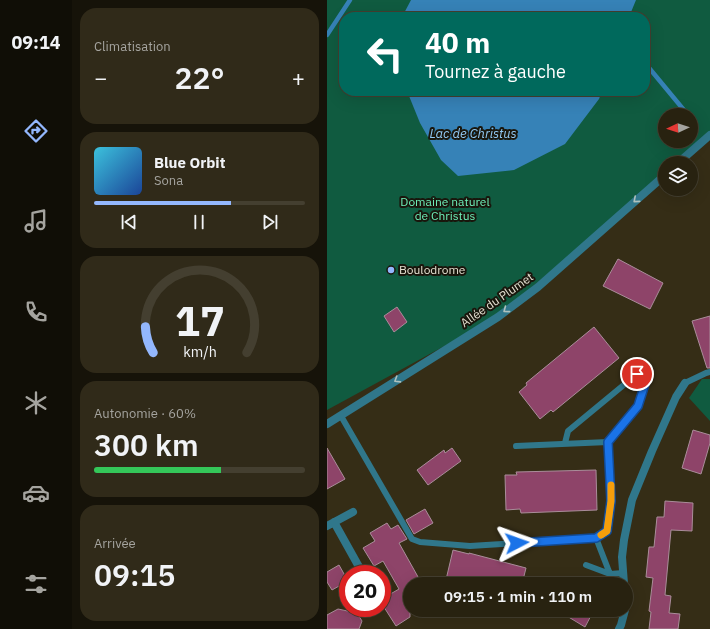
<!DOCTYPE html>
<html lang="fr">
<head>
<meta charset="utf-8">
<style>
	:root { --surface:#282210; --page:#302a19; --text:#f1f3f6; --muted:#a5a49f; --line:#443f30; --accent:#93b7fd }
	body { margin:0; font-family:"IBM Plex Sans",sans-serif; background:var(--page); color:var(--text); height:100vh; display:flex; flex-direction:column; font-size:15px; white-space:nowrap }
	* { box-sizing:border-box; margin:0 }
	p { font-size:13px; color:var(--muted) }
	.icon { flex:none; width:22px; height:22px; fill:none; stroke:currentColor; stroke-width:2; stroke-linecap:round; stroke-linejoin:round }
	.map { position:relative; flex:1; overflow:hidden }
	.side { display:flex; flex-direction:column; gap:8px; padding:8px; background:#161309; width:255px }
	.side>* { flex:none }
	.hud { position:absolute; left:12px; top:12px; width:311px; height:84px; border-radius:16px; box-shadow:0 4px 16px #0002,0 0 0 1px var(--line); background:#00695c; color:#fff; overflow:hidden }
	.needle { width:26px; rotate:266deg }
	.buttons { position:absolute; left:331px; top:108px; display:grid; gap:8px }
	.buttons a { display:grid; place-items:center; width:40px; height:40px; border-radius:50%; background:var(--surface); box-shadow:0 4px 16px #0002,0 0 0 1px var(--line); font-size:20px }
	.speed { position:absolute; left:12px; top:565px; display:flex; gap:8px; font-size:20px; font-weight:700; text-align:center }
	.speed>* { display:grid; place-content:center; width:52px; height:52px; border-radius:50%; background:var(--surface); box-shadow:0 4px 16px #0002,0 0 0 1px var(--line); line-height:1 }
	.speed .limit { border:6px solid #d22; background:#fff; color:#111 }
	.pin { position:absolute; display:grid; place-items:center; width:34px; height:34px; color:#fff; margin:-17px; border:2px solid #fff; border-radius:50%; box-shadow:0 1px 4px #0007 }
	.me { position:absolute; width:44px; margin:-22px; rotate:86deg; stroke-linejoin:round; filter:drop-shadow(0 0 3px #0008) }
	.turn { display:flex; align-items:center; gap:14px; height:84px; padding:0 20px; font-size:18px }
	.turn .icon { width:52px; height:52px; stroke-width:2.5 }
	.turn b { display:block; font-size:28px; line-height:34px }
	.big { font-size:30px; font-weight:600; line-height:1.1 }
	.side .widget { flex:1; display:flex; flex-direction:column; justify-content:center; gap:6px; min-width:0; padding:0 14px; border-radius:16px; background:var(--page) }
	.side .dial { align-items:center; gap:0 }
	.dial svg { height:104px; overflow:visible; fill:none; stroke:var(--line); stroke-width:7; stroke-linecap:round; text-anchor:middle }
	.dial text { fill:var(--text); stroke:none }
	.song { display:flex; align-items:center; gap:12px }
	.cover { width:48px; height:48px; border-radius:6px; background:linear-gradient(135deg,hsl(190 70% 55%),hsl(220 70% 35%)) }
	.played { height:4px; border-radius:2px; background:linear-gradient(90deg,var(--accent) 65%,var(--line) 65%) }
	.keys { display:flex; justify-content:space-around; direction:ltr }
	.heat { display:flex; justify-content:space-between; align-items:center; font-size:22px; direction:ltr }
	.charge { height:6px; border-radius:3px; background:linear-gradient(90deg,#34c759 60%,var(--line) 0) }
	.trip { position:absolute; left:76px; top:577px; width:230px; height:40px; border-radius:20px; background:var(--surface); box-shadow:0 4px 16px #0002,0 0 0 1px var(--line); font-weight:600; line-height:40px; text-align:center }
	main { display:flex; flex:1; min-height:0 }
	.tab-bar { display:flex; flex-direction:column; width:72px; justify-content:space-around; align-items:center; background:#100e06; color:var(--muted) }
	.tab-bar .icon { width:28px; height:28px }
	.tab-bar .on { color:var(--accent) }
	.tab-bar b { font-size:18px; color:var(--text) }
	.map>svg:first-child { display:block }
	.green { fill:#105b40; fill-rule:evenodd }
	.water { fill:#3682b7 }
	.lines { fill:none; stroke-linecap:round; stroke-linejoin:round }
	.stream { stroke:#3682b7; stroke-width:4.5 }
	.building { fill:#8e4469; stroke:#aa8d9a }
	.service { stroke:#30778b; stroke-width:6 }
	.minor { stroke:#30778b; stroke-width:8 }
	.tertiary { stroke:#30778b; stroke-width:8 }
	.oneway { stroke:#afc1bd }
	.route-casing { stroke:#114b97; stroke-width:10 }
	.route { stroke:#1a73e8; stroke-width:7 }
	.slow { stroke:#f59e0b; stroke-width:7 }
	.poi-dot { fill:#93b7fd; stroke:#19160c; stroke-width:1.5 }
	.labels { text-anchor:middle; stroke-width:4; stroke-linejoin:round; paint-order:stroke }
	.park-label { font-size:12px; fill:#6ff1ba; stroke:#19160c }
	.poi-label { font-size:12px; fill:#e5e1d2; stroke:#19160c; text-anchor:start }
	.street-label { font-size:12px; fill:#e5e1d2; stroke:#19160c }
	.water-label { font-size:13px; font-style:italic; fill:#91c8f3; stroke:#19160c }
</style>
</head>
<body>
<main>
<nav class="tab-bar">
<b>09:14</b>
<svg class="icon on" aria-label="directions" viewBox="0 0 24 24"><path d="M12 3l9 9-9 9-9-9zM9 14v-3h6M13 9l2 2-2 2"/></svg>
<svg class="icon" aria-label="music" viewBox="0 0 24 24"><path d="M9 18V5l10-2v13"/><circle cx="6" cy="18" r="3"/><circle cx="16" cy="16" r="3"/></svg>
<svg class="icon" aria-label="phone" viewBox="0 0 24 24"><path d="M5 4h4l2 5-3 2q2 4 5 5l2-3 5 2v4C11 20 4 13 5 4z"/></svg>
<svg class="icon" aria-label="climate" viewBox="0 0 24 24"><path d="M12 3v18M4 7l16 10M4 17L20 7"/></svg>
<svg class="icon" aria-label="car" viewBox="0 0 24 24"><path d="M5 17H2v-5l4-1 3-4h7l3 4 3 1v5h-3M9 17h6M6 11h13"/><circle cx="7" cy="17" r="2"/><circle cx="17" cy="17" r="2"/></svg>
<svg class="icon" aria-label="filters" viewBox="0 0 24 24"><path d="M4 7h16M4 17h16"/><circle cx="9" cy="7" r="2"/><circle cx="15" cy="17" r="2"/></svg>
</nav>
<section class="side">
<div class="widget"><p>Climatisation</p>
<div class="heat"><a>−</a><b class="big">22°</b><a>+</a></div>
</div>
<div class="widget">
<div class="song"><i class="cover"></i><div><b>Blue Orbit</b><p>Sona</p></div></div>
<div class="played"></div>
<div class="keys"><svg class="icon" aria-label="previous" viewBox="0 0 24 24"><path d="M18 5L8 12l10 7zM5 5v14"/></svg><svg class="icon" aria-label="pause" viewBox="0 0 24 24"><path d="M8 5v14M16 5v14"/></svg><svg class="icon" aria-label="next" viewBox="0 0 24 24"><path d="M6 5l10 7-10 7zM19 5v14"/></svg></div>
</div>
<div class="widget dial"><svg viewBox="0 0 100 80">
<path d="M14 69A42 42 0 1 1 86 69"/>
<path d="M14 69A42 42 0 0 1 8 49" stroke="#93b7fd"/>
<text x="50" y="56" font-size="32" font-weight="700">17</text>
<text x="50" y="72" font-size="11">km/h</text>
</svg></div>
<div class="widget"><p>Autonomie · 60%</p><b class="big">300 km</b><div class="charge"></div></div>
<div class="widget"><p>Arrivée</p><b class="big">09:15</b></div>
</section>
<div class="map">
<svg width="383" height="629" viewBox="0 0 383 629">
	<rect width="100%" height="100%" fill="#352d16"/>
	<path class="green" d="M0 0H383V136L352 163H338V175L167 319 0 410ZM17 17H318V91H17ZM338 115H364V141H338Z
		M375 379H383V421L362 398Z"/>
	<path class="water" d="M84 0H309L302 17H75Z
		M80 91H275L272 99 238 144 187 170 131 176 114 160 93 123Z"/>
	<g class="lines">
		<path class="stream" d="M0 35 23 0
			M318 63 361 115
			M364 118V119"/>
	</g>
	<path class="building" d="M291 259 336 283 323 309 276 286Z
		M70 307 80 322 67 332 57 316Z
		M383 316V368H380L365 321Z
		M267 327 292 358 226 412 224 410 213 419 192 392 200 385 199 383Z
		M366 430 383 435V443L374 474 355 468Z
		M0 448 18 479 0 489Z
		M125 448 134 461 101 485 90 470 117 450 118 453Z
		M269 470 270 510 194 513 193 509 179 510 178 475H190L189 472Z
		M338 501 366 503 365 531 344 530 338 595 344 596 342 613 353 614 351 629H322L324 612 322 611 326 578 319 577 322 547H327L330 517H337Z
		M98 509 106 523 87 534 79 520Z
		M60 523 64 529 71 525 80 539 72 543 95 584H83V617L69 626 55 604V602L61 598 60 596 72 589 56 561 47 566 36 548 48 541 43 533Z
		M126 550 142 554V553L199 568 195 584H118Z
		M12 565 21 581 5 590 0 582V572Z
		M11 609 30 613 35 621 32 629H0V615Z
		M230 610H267L258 627Z"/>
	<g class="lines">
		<path class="service" d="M358 383 379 373 383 372
			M14 416 85 539 93 542 143 546 269 538 279 531 284 501 281 442 311 406 318 384 310 374 241 431 238 443
			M189 446 281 442
			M269 538 283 574
			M259 565 283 574 296 573"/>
		<path class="minor" d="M7 522 36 574
			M0 526 26 512
			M297 584 295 557 297 540 305 500 325 451 349 397 358 383
			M292 629 294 625 298 610"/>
		<path class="tertiary" d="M351 163 383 135
			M0 424 171 317 211 287 338 175"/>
	</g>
	<defs><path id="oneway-chevron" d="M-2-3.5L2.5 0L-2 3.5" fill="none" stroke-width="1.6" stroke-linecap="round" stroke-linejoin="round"/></defs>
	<g class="oneway">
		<use href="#oneway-chevron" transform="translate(309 200) rotate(139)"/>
		<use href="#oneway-chevron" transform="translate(179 310) rotate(143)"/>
		<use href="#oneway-chevron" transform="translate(70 380) rotate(148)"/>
	</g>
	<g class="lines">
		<defs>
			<path id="route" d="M190 543 269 538 280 531 284 501 281 442 311 406 318 384 310 374"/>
		</defs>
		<use href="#route" class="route-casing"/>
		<use href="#route" class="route"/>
		<path class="slow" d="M274 535 280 531 284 501V485"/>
	</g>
	<circle class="poi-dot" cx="64" cy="270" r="4"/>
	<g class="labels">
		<g class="park-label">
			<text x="118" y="206">Domaine naturel<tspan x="118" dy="14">de Christus</tspan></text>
		</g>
		<g class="poi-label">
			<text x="72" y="274">Boulodrome</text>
		</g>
		<g class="street-label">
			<text transform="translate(170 300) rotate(-35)" y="4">Allée du Plumet</text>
		</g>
		<g class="water-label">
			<text x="146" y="138">Lac de Christus</text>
		</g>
	</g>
</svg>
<div class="buttons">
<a><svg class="needle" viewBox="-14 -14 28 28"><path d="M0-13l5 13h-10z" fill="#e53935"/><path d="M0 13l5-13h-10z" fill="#a5a49f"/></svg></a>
<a><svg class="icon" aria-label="layers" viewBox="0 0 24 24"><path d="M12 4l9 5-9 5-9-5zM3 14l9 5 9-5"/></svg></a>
</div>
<div class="speed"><div class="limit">20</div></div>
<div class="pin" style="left:310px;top:374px;background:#d93025"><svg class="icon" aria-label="arrive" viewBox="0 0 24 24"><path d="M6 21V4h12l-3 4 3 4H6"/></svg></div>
<svg class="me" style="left:190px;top:543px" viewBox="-20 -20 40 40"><path d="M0-17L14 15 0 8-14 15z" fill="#1a73e8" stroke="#fff" stroke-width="4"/></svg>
<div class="trip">09:15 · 1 min · 110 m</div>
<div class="hud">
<div class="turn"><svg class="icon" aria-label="left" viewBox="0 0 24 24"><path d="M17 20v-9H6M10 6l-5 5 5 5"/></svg><div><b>40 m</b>Tournez à gauche</div></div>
</div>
</div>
</main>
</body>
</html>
